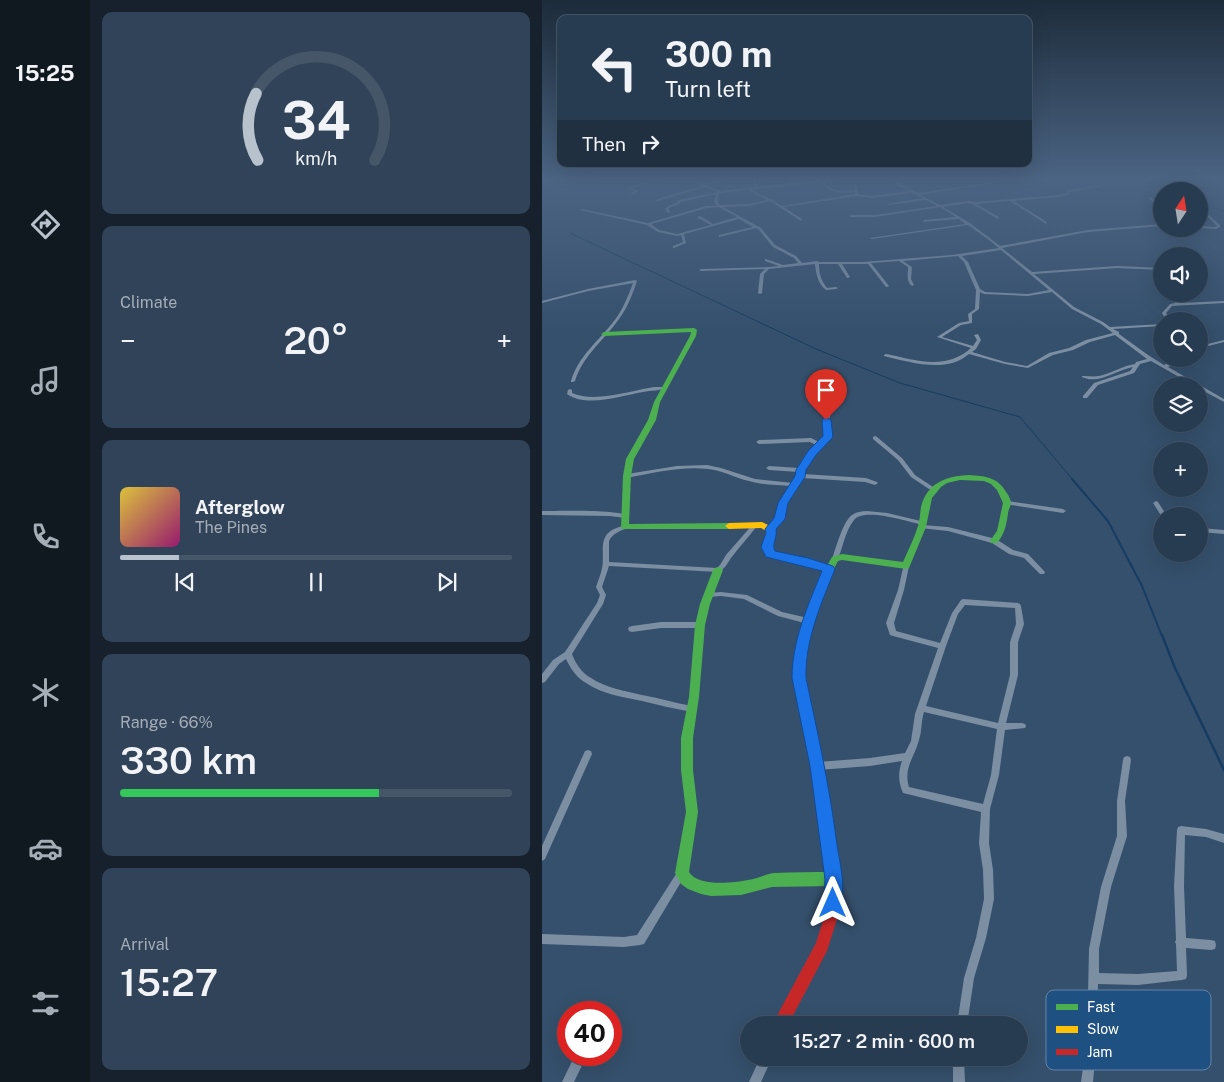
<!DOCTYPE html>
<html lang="en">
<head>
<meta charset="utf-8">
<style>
	:root { --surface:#283c51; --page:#304358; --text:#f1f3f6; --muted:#a5adb7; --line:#445668; --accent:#b8c2cc }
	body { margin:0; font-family:"Public Sans",sans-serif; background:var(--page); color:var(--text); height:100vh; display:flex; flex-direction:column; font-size:19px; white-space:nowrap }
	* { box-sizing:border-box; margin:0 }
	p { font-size:16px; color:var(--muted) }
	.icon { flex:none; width:28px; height:28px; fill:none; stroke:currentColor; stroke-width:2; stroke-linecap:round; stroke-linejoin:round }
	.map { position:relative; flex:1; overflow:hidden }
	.panel { display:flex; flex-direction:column; gap:12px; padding:12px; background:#16212d; width:452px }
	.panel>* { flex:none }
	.hud { position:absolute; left:15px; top:15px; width:475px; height:152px; border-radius:10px; box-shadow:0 5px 20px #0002,0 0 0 1px var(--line); background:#283c51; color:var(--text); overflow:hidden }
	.needle { width:32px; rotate:12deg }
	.tools { position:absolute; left:611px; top:182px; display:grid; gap:10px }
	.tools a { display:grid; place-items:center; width:55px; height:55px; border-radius:50%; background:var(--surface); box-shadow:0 5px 20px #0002,0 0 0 1px var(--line); font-size:25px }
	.speed { position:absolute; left:15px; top:1001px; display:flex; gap:10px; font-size:25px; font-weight:700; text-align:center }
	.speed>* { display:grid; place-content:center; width:65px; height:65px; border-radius:50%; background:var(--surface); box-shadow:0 5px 20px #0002,0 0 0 1px var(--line); line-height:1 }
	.speed .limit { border:8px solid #d22; background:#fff; color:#111 }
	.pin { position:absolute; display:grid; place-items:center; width:42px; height:42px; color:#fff; margin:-51px -21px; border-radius:50% 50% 50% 0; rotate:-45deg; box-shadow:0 0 5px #0007 }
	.pin .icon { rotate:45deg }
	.me { position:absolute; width:55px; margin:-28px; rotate:0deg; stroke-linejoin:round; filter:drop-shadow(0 0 4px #0008) }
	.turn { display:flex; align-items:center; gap:18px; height:105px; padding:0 25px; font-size:22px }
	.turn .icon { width:65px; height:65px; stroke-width:2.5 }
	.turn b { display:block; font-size:35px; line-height:42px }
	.then { display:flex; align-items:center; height:48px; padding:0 25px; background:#0003; gap:10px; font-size:19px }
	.big { font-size:38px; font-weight:600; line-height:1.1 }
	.panel .widget { flex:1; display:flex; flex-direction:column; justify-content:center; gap:8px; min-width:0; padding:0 18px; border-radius:10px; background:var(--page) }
	.panel .dial { align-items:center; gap:0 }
	.dial svg { height:130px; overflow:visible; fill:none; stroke:var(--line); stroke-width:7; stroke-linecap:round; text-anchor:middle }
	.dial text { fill:var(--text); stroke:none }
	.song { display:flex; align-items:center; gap:15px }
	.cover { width:60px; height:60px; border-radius:8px; background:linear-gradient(135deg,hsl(50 70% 55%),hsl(320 70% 35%)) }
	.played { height:5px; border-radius:2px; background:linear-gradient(90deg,var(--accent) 15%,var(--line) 15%) }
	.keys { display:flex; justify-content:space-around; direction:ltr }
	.heat { display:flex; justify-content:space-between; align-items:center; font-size:28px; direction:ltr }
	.charge { height:8px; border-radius:4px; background:linear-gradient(90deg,#34c759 66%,var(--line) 0) }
	.trip { position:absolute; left:198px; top:1016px; width:288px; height:50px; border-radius:25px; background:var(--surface); box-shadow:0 5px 20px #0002,0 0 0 1px var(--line); font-weight:600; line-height:50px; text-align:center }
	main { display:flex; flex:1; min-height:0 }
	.tabs { display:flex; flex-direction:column; width:90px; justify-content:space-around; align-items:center; background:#101820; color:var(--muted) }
	.tabs .icon { width:35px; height:35px }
	.tabs .active { color:var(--accent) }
	.tabs b { font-size:22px; color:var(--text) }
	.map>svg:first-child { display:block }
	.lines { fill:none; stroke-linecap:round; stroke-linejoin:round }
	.stream-far2 { stroke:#173c62; stroke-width:1 }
	.stream-far1 { stroke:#173c62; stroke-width:2 }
	.stream { stroke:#173c62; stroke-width:2.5 }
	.street { fill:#7b8ea2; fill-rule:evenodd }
	.fast { fill:#4caf50; fill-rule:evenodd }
	.slow { fill:#ffc107; fill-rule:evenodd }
	.jam { fill:#c62828; fill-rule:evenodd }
	.route { fill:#1a73e8; stroke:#114b97 }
	.key { fill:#1e5082; stroke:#6284a8; stroke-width:1 }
	.key-label { font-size:14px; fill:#fff }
</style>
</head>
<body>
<main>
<nav class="tabs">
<b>15:25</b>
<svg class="icon active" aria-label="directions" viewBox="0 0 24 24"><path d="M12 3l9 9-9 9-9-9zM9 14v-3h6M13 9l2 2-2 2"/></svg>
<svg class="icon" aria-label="music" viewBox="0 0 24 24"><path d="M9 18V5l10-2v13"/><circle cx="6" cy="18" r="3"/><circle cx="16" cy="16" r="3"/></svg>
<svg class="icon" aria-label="phone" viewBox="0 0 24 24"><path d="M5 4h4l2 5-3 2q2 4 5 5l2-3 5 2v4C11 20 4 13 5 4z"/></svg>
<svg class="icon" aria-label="climate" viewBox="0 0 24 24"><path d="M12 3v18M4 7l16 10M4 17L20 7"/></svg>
<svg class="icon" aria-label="car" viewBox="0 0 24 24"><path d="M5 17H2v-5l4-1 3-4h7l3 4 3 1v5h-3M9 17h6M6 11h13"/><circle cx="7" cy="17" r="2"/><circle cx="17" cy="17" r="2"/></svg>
<svg class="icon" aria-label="filters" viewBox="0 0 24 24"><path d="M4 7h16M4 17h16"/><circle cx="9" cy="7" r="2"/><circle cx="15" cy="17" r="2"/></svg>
</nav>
<section class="panel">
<div class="widget dial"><svg viewBox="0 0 100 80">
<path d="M14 69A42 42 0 1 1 86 69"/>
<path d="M14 69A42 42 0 0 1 13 28" stroke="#b8c2cc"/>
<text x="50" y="56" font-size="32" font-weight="700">34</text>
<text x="50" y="72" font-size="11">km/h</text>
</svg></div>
<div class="widget"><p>Climate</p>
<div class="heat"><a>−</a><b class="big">20°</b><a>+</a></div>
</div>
<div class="widget">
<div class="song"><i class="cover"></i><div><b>Afterglow</b><p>The Pines</p></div></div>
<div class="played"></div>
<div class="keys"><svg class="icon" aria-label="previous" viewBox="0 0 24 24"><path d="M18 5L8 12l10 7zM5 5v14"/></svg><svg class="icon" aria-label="pause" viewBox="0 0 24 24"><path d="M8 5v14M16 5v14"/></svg><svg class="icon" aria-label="next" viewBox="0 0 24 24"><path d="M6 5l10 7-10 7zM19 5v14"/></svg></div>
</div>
<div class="widget"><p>Range · 66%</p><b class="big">330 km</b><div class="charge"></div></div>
<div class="widget"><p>Arrival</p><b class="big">15:27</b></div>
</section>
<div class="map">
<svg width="682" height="1082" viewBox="0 0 682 1082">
	<rect width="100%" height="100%" fill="#35506c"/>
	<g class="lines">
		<path class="stream-far2" d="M577 180 620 191
			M658 203 682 211
			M28 233 274 349 358 383 478 417 531 480"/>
		<path class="stream-far1" d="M530 479 566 521 600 586 620 636"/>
		<path class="stream" d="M620 635 633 668 682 770"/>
		<path class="street" d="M0 180H5L0 182Z
			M50 180H53L41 184 40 183Z
			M114 180H117L88 188 96 191 91 195 89 194 93 191 84 188Z
			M179 180H182L163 185 178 191 213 187 210 180H212L216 187 279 180H293L292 181 281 182C292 192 299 191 313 190V186L315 185 316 194 329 196 368 191 355 185 350 180H352L357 183 376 193 468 180H472L378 195 398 205 426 201 432 202 517 195 525 193V191L526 190 559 185 558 187 527 192V195L517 197 472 201 505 222 504 224 468 201 434 204 457 217 456 219 430 204 426 203 401 207 428 223 458 246 546 230 620 224V226L546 232 460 248 490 272 575 266 620 268V270L575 268 492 274 532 307 561 322 568 327 620 324V326L571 329 577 332V334L606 355 622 365 635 359H640V360L626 367 682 399V402L658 389V386H653L609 361 598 364 592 373 556 385 545 398H541V396L552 383 588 371 591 367C574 370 557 385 540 377V376C546 376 551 377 557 376 570 373 580 366 593 364L594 362 605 359 573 335 548 342 531 350 511 355 486 368 463 364 427 354C404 374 368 362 342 356V355L344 354C374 360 403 371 429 348L395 337 417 323 427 321 426 314 433 309 434 290 422 262 416 256 361 261 370 267 369 279 372 285 370 286C364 281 366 275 366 267L357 261 329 263 347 286 345 287H344L326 264H300L308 277 306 278H305L296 264H277C277 273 279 281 285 288L294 287 296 288 294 289 284 290C276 284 274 274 273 264L227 269 222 274 220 293 218 294 216 293 218 274 223 269 159 271 157 270 159 269 227 267 237 266 223 261V259H224L241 265 256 263 252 258 231 247 217 230 214 228 177 237V235L211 227 197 219 142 234 144 243 132 248H131V246L141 242 139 235 135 236 116 232 105 225 38 210 40 209 106 223 164 206H175L172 202 174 194 139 202 137 204 127 208V209L128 213H126L123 209C127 204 133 205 137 200L176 192 163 187 116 201 113 200 160 186 159 184ZM279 182C289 194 298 193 313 192V194L240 206 231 201V199H228L209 190ZM206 190 225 200 207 204 178 205 176 202 177 193H179ZM370 193 381 198 345 204 347 205 384 200 395 206 333 215H309L307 216 309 217H333L398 207 414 217 382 220 381 222 417 219 423 224 328 238 330 239 426 225 447 240 457 248 410 255 321 262H277L275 261 260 263 254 256 233 245 219 228 181 207 207 206 228 201 259 221 260 219 242 207 315 196 329 198ZM177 207 195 217 171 224 158 216H156V218L169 225 135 234 117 230 109 224 165 208ZM459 250 507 290 486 294 443 292 438 289 426 262 420 256ZM438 292 442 294 486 296 510 292 530 309 559 324 571 333 544 340 527 348 507 353 485 366 463 362 430 352 434 349 439 340 436 334 432 335 435 340 431 346 400 337 419 325 430 323V314L437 309Z
			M607 197C615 199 620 206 620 214L618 213 614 204 607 199Z
			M658 207 678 225V227L674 229 658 228V226L673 227 675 226 658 209Z
			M93 280 95 281C90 296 84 311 74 323 59 343 41 356 33 381L31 382H29V381C37 355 56 342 72 321 81 310 86 296 91 283L46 291 0 303V301L46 289Z
			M629 294H633L637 303 682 301V303L630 306 624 313 627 318 626 321H622L623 318 620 313 628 304 633 303Z
			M682 340V342L658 348V346Z
			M112 387H122L124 388C118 391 109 390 101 392 78 396 45 408 25 394L26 390 28 389 30 390V393C53 403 87 391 112 387Z
			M287 405H291V406L287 420 289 437 279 445 262 470 261 474 324 478 335 482 336 483 333 485 323 482 260 478 244 503 241 519 230 530H226L225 529 235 518 238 503 249 486C235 485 220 485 207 481 193 478 180 470 166 469 139 466 111 473 85 478L82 476 85 474 135 466 165 465 179 468 213 479 251 483 255 477 256 472 227 470 224 468 227 466 257 468 274 445 268 442 217 444 214 442 217 440 269 438 277 442 283 437 281 420Z
			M333 436 335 437 360 458 373 475 391 487 392 488 391 489H387L369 477 356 460 331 439V437Z
			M465 501 521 509 524 511 521 513 463 504 462 503 463 502Z
			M614 501 616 502 625 516H620V517L611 503Z
			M0 511C17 511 75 509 86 516L83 518 68 516 0 515Z
			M325 511 345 513 383 522 384 523 381 525C367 522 322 507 312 520 303 531 301 548 295 561H291L290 559C294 548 301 521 310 515 314 512 320 511 325 511Z
			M213 523 215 524 216 525 215 526C207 537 197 547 189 558 185 564 183 569 176 572L67 566 60 587 64 595 61 604 30 654C34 664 39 672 49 678 64 688 83 691 100 695 117 698 133 703 150 706L153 707 154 709 153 711 150 712C133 709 117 705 100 701 81 697 60 694 44 683 34 677 29 669 24 659L17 664 3 682 0 683V674L11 660 23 652 55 603 58 595 54 587C56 581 59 574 60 568 63 554 56 538 70 530 75 528 80 525 85 526L86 527 85 528C78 531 70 534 67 541V562L175 568 178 565 184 555 211 524Z
			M380 525 406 527 454 539 471 550 486 554 503 572 502 574H498L482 558 467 554 450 543 406 531 378 528 377 527 378 526Z
			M658 528 682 530V534L658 532Z
			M362 564H364L367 566 362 590 352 623 354 631 398 643 410 613 419 600 421 599 476 603 478 604 479 606 482 624 476 642V675L464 723H480L483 724 484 726 483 728 463 730 457 775 448 809 447 843 451 870 452 899 444 938 432 978 425 1025H415L422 978 434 938 442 899 441 870 437 843 439 812 361 793C356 782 356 772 360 761L328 766 276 770 273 769 272 766 273 763 276 762 328 758 363 753 369 741 373 714 396 648 351 636 348 635 344 623 356 590ZM423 605 473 608 474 624 468 642V675L456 723 384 706 404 646 416 614ZM382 712 455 729 449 775 441 804 367 787C361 767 373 757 377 740 380 731 379 721 382 712Z
			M179 592 205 595 240 612 266 618 268 619 270 621 268 623 266 624 236 616 202 599 179 596 165 597 164 595 165 593Z
			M119 622H158L160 623 162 625 160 627 158 628H119L90 632 87 631 86 629 87 627 90 626Z
			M46 750 49 751 50 754 3 859 0 861V846L43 751Z
			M585 756 588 757 589 760 583 801 585 836 569 887 557 949V973L596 974 635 971 634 944 633 942 634 940 632 886 635 830 636 827 639 826 664 829 682 834V843L664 837 643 835 642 886 644 938 669 940 673 941 674 945 673 949 669 950 644 948 645 975 644 979 640 980 596 985 556 984 555 1039 551 1082H539L545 1039 547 949 559 887 575 836V801L581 760 582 757Z
			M139 869 142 871 144 874 142 877 102 944 98 945 82 947 0 944V934L82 937 95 935 136 871Z
			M33 1055H45L32 1082H20Z
			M218 1058H230L219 1082H207Z
			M411 1058H422L423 1082H411Z"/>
		<path class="fast" d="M152 328 155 330 154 336 118 402 114 420 92 459 89 476 87 524 187 523 191 526 187 529H80L79 527 81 476 84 459 106 420 112 402 148 336 149 332 62 336 59 334 62 332Z
			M427 475C442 476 456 477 464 492 466 494 469 500 469 503 469 506 466 510 466 514 464 526 463 533 455 543H449L448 541 455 531 461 503 455 490 449 484 442 481 418 480 405 483 399 487 390 498 384 527 367 568 364 569 300 560 296 561C280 590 267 621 263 654 262 664 266 682 263 689L259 690 255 689C240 656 273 586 290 557L300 554 361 562C366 550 372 539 376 526 378 520 378 513 379 507 385 483 404 476 427 475Z
			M176 567 179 568 181 570 168 604 163 625 157 697 151 738V770L156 812 147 872C156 887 190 883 206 880 215 879 223 874 232 873 252 872 271 872 291 872L296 874 298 879 296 884 291 886 230 887 199 895 169 896 159 894 146 889 139 884 133 873 144 812 139 770V738L147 697 153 625 158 604 171 570 173 568Z"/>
		<path class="slow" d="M220 522 232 528 233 530 229 547 231 552 290 567 292 569 290 571 287 572 225 556 221 547 224 531 219 528 187 529 183 526 187 523Z
			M259 682 263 683 264 686C274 729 282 771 289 814 293 842 305 895 294 921L289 923 284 921 282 916 284 879 280 843 266 752 254 686 255 683Z"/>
		<path class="jam" d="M289 909 294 911 296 916 285 951 246 1025H230L274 943 284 911Z"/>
	</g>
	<linearGradient id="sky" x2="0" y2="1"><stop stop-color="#1d2c3b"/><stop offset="0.54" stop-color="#4b6483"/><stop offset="1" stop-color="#4b6483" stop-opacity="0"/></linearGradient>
	<rect width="682" height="331" fill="url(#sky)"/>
	<path class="route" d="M284 417 289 420 291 437 274 455 264 470 263 477 246 503 243 519 234 529C236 537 229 544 233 551L266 558 291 566 293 569C279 604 263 640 264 678 276 734 288 789 295 845 298 864 305 891 297 909L291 912 285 909 282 903 283 879 268 766 250 678C250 641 266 605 280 571L224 557 219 547 224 533 223 529 232 518 236 503 253 476 254 470 266 451 281 436 280 420Z"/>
	<rect x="504" y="990" width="165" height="80" rx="8" class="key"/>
	<rect x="514" y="1004" width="22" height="6" fill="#4caf50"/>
	<rect x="514" y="1026" width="22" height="7" fill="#ffc107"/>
	<rect x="514" y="1049" width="22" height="6" fill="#c62828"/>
	<g class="key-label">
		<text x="545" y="1012">Fast</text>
		<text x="545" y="1034">Slow</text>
		<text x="545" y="1057">Jam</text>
	</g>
</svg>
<div class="tools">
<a><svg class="needle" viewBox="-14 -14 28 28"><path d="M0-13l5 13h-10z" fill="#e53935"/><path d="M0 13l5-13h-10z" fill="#a5adb7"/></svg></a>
<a><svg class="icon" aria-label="sound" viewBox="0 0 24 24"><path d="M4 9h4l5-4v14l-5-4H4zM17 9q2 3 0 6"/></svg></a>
<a><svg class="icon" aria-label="search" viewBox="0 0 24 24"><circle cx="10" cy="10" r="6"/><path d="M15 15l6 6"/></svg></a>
<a><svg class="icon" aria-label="layers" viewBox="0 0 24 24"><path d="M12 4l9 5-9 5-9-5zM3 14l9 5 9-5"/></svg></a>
<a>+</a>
<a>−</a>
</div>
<div class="speed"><div class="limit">40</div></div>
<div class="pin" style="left:284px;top:420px;background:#d93025"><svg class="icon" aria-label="arrive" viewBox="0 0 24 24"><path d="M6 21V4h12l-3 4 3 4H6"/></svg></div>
<svg class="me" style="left:291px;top:903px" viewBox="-20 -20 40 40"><path d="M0-17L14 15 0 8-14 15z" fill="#1a73e8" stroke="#fff" stroke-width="4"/></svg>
<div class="trip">15:27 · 2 min · 600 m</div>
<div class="hud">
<div class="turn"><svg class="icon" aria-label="left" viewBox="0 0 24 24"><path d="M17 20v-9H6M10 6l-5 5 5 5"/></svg><div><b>300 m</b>Turn left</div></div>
<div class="then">Then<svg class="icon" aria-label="right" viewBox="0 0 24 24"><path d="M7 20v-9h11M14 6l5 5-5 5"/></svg></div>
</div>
</div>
</main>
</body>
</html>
